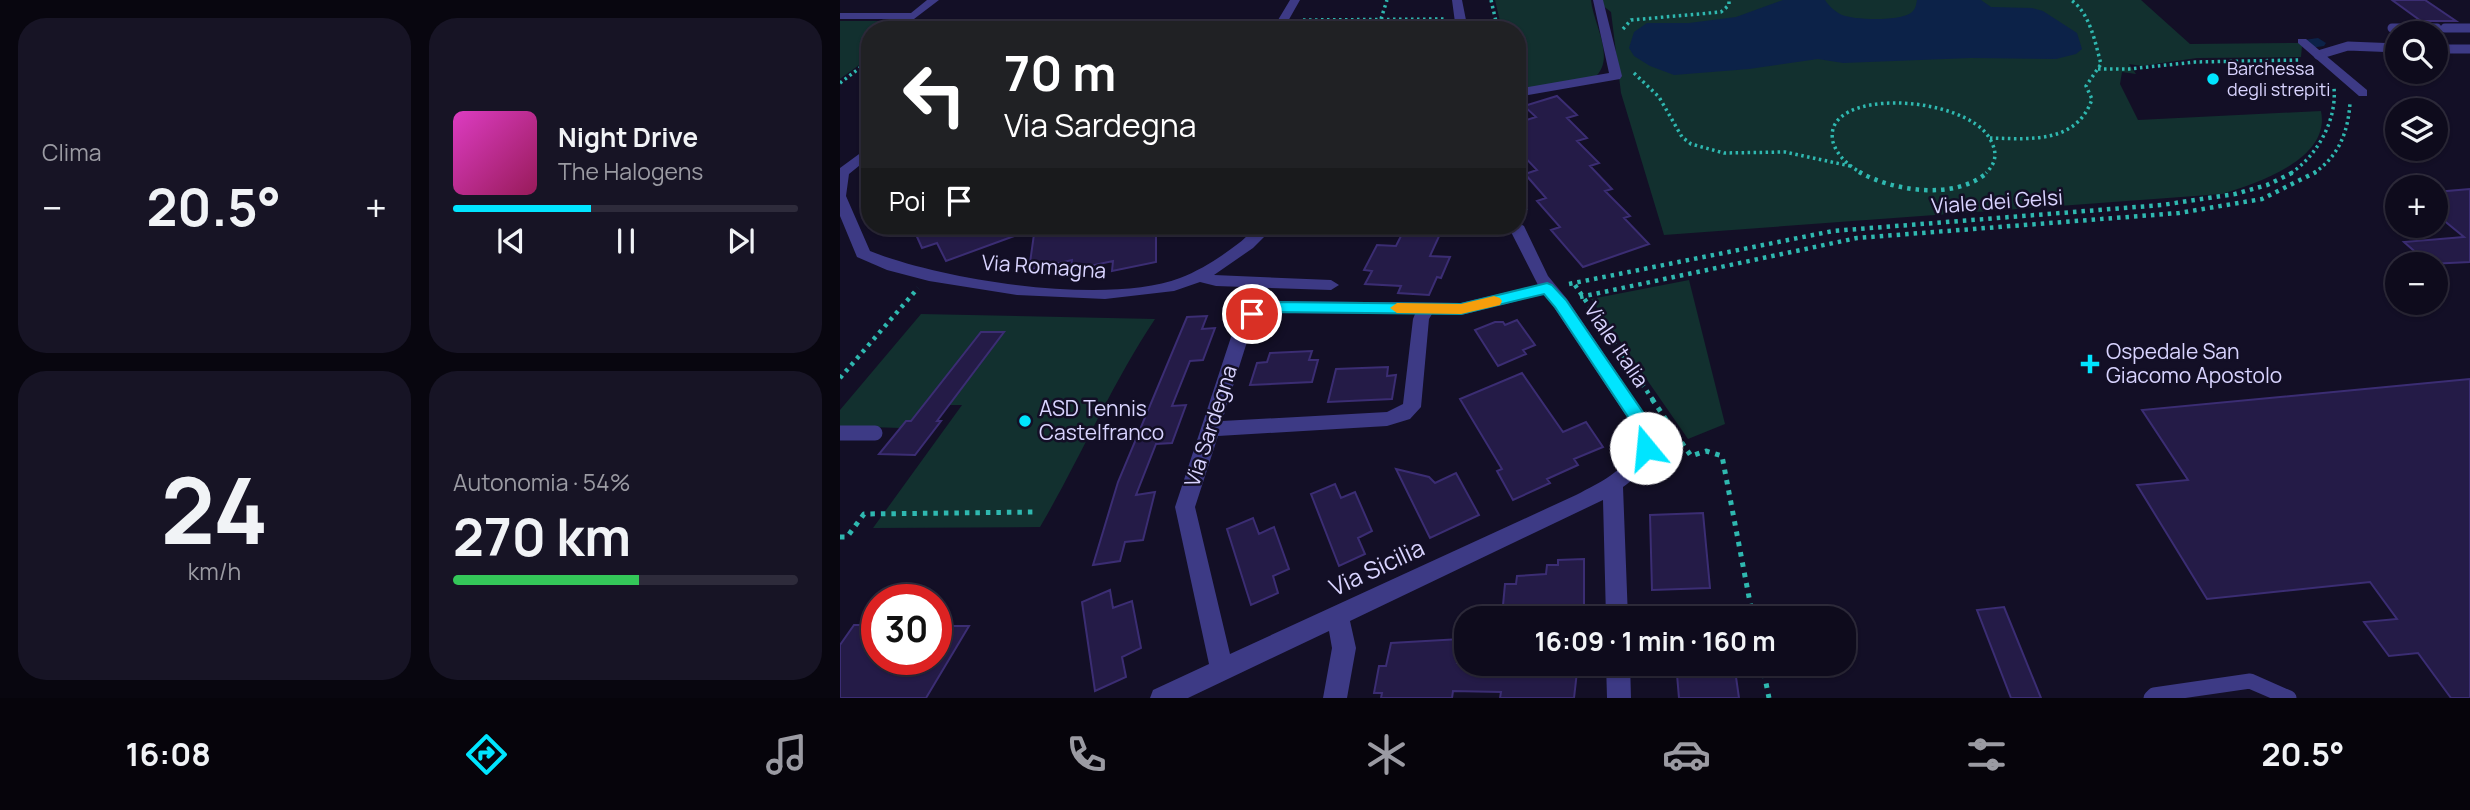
<!DOCTYPE html>
<html lang="it">
<head>
<meta charset="utf-8">
<style>
	:root { --surface:#0e0b1c; --page:#171425; --text:#f1f3f6; --muted:#9b9ba3; --line:#2e2b3b; --accent:#00e5ff }
	body { margin:0; font-family:Manrope,sans-serif; background:var(--page); color:var(--text); height:100vh; display:flex; flex-direction:column; font-size:26px; white-space:nowrap }
	* { box-sizing:border-box; margin:0 }
	p { font-size:23px; color:var(--muted) }
	.icon { flex:none; width:38px; height:38px; fill:none; stroke:currentColor; stroke-width:2; stroke-linecap:round; stroke-linejoin:round }
	.map { position:relative; flex:1; overflow:hidden }
	.details { display:flex; flex-direction:column; gap:18px; padding:18px; background:#08060f; width:840px }
	.details>* { flex:none }
	.hud { position:absolute; left:21px; top:21px; width:665px; height:214px; border-radius:28px; box-shadow:0 2px 5px #0004,0 0 0 2px var(--line); background:#202124; color:#fff; overflow:hidden }
	.controls { position:absolute; left:1545px; top:21px; display:grid; gap:14px }
	.controls a { display:grid; place-items:center; width:63px; height:63px; border-radius:50%; background:var(--surface); box-shadow:0 2px 5px #0004,0 0 0 2px var(--line); font-size:35px }
	.speed { position:absolute; left:21px; top:584px; display:flex; gap:14px; font-size:35px; font-weight:700; text-align:center }
	.speed>* { display:grid; place-content:center; width:91px; height:91px; border-radius:50%; background:var(--surface); box-shadow:0 2px 5px #0004,0 0 0 2px var(--line); line-height:1 }
	.speed .limit { border:10px solid #d22; background:#fff; color:#111 }
	.pin { position:absolute; display:grid; place-items:center; width:60px; height:60px; color:#fff; margin:-30px; border:4px solid #fff; border-radius:50%; box-shadow:0 2px 7px #0007 }
	.me { position:absolute; width:77px; margin:-38px; rotate:343deg; stroke-linejoin:round; filter:drop-shadow(0 0 5px #0008) }
	.turn { display:flex; align-items:center; gap:24px; height:147px; padding:0 28px; font-size:32px }
	.turn .icon { width:91px; height:91px; stroke-width:2.5 }
	.turn b { display:block; font-size:49px; line-height:60px }
	.then { display:flex; align-items:center; height:66px; padding:0 28px; background:#0003; gap:14px; font-size:26px }
	.big { font-size:52px; font-weight:700; line-height:1.1 }
	.details .tile { flex:1; display:flex; flex-direction:column; justify-content:center; gap:10px; min-width:0; padding:0 24px; border-radius:28px; background:var(--page) }
	.details .dial { align-items:center; gap:0 }
	.dial b { font-size:91px; line-height:1 }
	.song { display:flex; align-items:center; gap:21px }
	.cover { width:84px; height:84px; border-radius:10px; background:linear-gradient(135deg,hsl(310 70% 55%),hsl(330 70% 35%)) }
	.played { height:7px; border-radius:4px; background:linear-gradient(90deg,var(--accent) 40%,var(--line) 40%) }
	.keys { display:flex; justify-content:space-around; direction:ltr }
	.heat { display:flex; justify-content:space-between; align-items:center; font-size:38px; direction:ltr }
	.charge { height:10px; border-radius:5px; background:linear-gradient(90deg,#34c759 54%,var(--line) 0) }
	.details .tiles { flex:1; display:grid; gap:18px; grid-template-columns:repeat(2,1fr) }
	.trip { position:absolute; left:614px; top:606px; width:402px; height:70px; border-radius:28px; background:var(--surface); box-shadow:0 2px 5px #0004,0 0 0 2px var(--line); font-weight:700; line-height:70px; text-align:center }
	.dock { display:flex; height:112px; justify-content:space-around; align-items:center; background:#06040b; color:var(--muted) }
	.dock .icon { width:49px; height:49px }
	.dock .current { color:var(--accent) }
	.dock b { font-size:32px; color:var(--text) }
	main { display:flex; flex:1; min-height:0 }
	.map>svg:first-child { display:block }
	.green { fill:#12302f }
	.water { fill:#0c2248 }
	.lines { fill:none; stroke-linecap:round; stroke-linejoin:round }
	.canal { fill:#0c2248; fill-rule:evenodd }
	.building { fill:#241b47; stroke:#3b2d73; stroke-width:2 }
	.path-far2 { stroke:#2fb8b0; stroke-width:3.5; stroke-dasharray:2.5 3.5; stroke-linecap:butt }
	.path-far1 { stroke:#2fb8b0; stroke-width:4.5; stroke-dasharray:3.5 5; stroke-linecap:butt }
	.path { stroke:#2fb8b0; stroke-width:5; stroke-dasharray:4.5 6; stroke-linecap:butt }
	.service-far1 { stroke:#3d3a85; stroke-width:9 }
	.service { stroke:#3d3a85; stroke-width:15 }
	.pedestrian { fill:#3d3a85; fill-rule:evenodd }
	.minor { fill:#3d3a85; fill-rule:evenodd }
	.route { fill:#00e5ff; stroke:#0095a6; stroke-width:2 }
	.slow { fill:#f59e0b }
	.poi-dot { fill:#00e5ff; stroke:#130f26; stroke-width:2.5 }
	.labels { text-anchor:middle; stroke-width:5; stroke-linejoin:round; paint-order:stroke }
	.far-poi-label { font-size:18px; fill:#d9d4ff; stroke:#130f26; text-anchor:start }
	.street-label { font-size:21px; fill:#d9d4ff; stroke:#130f26 }
	.poi-label { font-size:21px; fill:#d9d4ff; stroke:#130f26; text-anchor:start }
	.near-street-label { font-size:24px; fill:#d9d4ff; stroke:#130f26 }
</style>
</head>
<body>
<main>
<section class="details">
<div class="tiles">
<div class="tile"><p>Clima</p>
<div class="heat"><a>−</a><b class="big">20.5°</b><a>+</a></div>
</div>
<div class="tile">
<div class="song"><i class="cover"></i><div><b>Night Drive</b><p>The Halogens</p></div></div>
<div class="played"></div>
<div class="keys"><svg class="icon" aria-label="previous" viewBox="0 0 24 24"><path d="M18 5L8 12l10 7zM5 5v14"/></svg><svg class="icon" aria-label="pause" viewBox="0 0 24 24"><path d="M8 5v14M16 5v14"/></svg><svg class="icon" aria-label="next" viewBox="0 0 24 24"><path d="M6 5l10 7-10 7zM19 5v14"/></svg></div>
</div>
<div class="tile dial"><b>24</b><p>km/h</p></div>
<div class="tile"><p>Autonomia · 54%</p><b class="big">270 km</b><div class="charge"></div></div>
</div>
</section>
<div class="map">
<svg width="1630" height="698" viewBox="0 0 1630 698">
	<rect width="100%" height="100%" fill="#130f26"/>
	<path class="green" d="M655 0H751C753 24 777 59 754 78L677 91V30H662Z
		M761 0H1301L1350 44 1459 43 1462 46 1461 57 1357 58 1301 66 1289 64 1296 74 1282 72 1280 84 1298 120 1481 111C1491 159 1418 183 1382 194L824 235 781 93 771 12 762 5Z
		M0 21H51L59 27 57 30H30V57L0 79Z
		M849 280 885 424 848 439 751 299Z
		M81 314 315 319C271 385 240 459 200 527L33 528 122 405H109L97 421H66L60 428 0 426V410Z"/>
	<path class="water" d="M943 0H985C989 6 994 11 1002 15 1014 20 1064 22 1073 11 1076 8 1076 4 1077 0H1141L1151 7 1192 8 1203 11 1237 33 1242 49 1236 54 1216 59 1131 58 1003 63 978 59 909 69 834 75 810 66 794 56 789 48 794 32 807 23H849L896 17Z"/>
	<g class="lines">
		<path class="canal" d="M1478 38 1486 43 1484 46 1470 48 1462 43 1464 40Z"/>
	</g>
	<path class="building" d="M1552 0H1585L1616 21H1581Z
		M717 96 737 115 727 118 747 138 737 141 759 163 750 166 772 189 765 191 790 216 784 218 809 244 743 267 711 230 720 227 697 201 706 198 685 174 697 170 677 149V123L696 117 684 106Z
		M1630 189V262L1589 264 1564 242 1624 237 1596 214V192Z
		M86 226H196V228L106 261 97 243 82 248 74 230Z
		M234 226 235 234 275 226H316V262L272 271 273 261 231 270 232 260 189 270 194 234Z
		M564 230 601 232 590 256 610 257 601 278 597 277 589 295 558 293 561 286 525 284 532 271 524 270 537 245 556 246Z
		M367 316 362 329 375 328 363 360 350 361 332 406 346 405 332 443 316 444 296 495 315 492 303 540 285 542 280 561 253 565 278 482 347 317Z
		M677 320 695 345 683 350 686 354 658 366 635 330 655 322H663L665 325Z
		M141 332H164L97 421H101L75 455 39 454 66 421H71Z
		M472 351 469 360H478L472 382 410 385 417 363 427 362 430 353Z
		M548 367 547 376 556 375 552 399 488 402 496 369Z
		M682 373 723 432 746 422 763 447 734 459 738 465 707 479 710 483 673 500 657 471 662 469 620 399Z
		M1630 379V698H1611L1578 653 1549 656 1524 622 1557 619 1530 582 1367 599 1297 485 1348 480 1302 410Z
		M556 469 589 477 595 483 616 473 639 515 590 538Z
		M495 484 501 498 515 492 532 531 518 538 525 554 499 566 471 494Z
		M863 513 870 588 812 590 810 515Z
		M413 518 419 534 434 527 449 569 433 576 438 593 411 605 387 529Z
		M744 559V613L662 616 665 584H676L677 576 706 574 707 565H718V560Z
		M270 590 273 608 292 601 301 648 282 657 286 677 255 691 242 602Z
		M1164 607 1201 698H1171L1137 610Z
		M14 625H37V660H96V626H129L86 698H0V645Z
		M620 639 617 663H738L734 698H660L661 692 613 691 612 698H541L542 693H534L539 666H546L551 643Z
		M836 663H894L899 698H839Z"/>
	<g class="lines">
		<path class="path-far2" d="M651 0 658 30
			M541 19 547 0
			M463 20 604 19
			M291 25 425 23
			M783 29 791 20 881 12 889 5V0
			M1258 69H1289L1355 62 1459 60
			M794 73 819 97 842 137 851 144 884 153 945 152 1010 166
			M0 83 30 60
			M1150 138C1189 139 1237 144 1252 99L1246 86 1261 64C1255 42 1250 13 1231 0
			M1022 173C1010 167 997 156 993 142 980 87 1125 94 1150 139 1158 153 1156 163 1146 173
			M1451 173C1477 156 1497 120 1494 88
			M1474 173C1499 156 1508 132 1510 103"/>
		<path class="path-far1" d="M1019 172C1053 191 1115 201 1148 172
			M677 192 687 214
			M729 284 993 231 1322 205 1395 194 1427 185 1454 172
			M735 285 813 400
			M740 297 1017 238 1339 213 1422 199 1476 172
			M0 378 78 288"/>
		<path class="path" d="M812 399 851 456 866 451 882 456 913 618
			M0 537H7L24 514 195 512
			M922 663 929 698"/>
		<path class="service-far1" d="M1552 28H1597
			M1605 28H1630
			M1596 49H1630
			M1478 55 1508 46 1558 48"/>
		<path class="service" d="M0 433H35
			M1311 698 1314 695 1410 681 1449 698"/>
		<path class="pedestrian" d="M753 0H763L782 76 780 79 677 97V89L769 73Z
			M1458 39H1466L1527 90V96H1519L1458 43Z"/>
		<path class="minor" d="M87 0H99L74 19H0V13H71Z
			M450 0H460L443 30H432Z
			M612 0H622L628 30H616Z
			M30 146V157L9 174 6 196 30 251C102 280 266 306 340 278 361 270 381 257 399 243 405 239 413 228 419 226 423 224 431 226 435 226L413 248 374 275 491 280 499 285 491 290 376 286 360 282 334 291 265 299 177 295 89 281 47 270 17 257 0 216V168Z
			M677 222 684 226 708 276 727 299 814 428C820 455 803 472 783 487L788 618H766L763 500 510 621 516 648 507 698H483L492 648 489 631 348 698H310L313 690 369 664 335 507 395 325 406 310 431 301 621 303 698 285 668 226H677ZM705 294 795 429C802 464 762 481 736 495L390 654 355 507 378 436 547 426 570 419 581 407 589 319 592 314 621 315ZM432 313 575 314 573 319 563 404 547 412 382 421 412 326 418 318Z
			M766 663H790L791 698H767Z"/>
	</g>
	<path class="route" d="M707 283 712 285 726 300 811 424 815 448 812 453H800L796 429 715 307 704 294 621 314 432 312 412 319 404 314 407 310 431 302 621 304Z"/>
	<path class="slow" d="M654 296 660 298 662 301 660 305 621 314 557 313 550 308 557 303 621 304Z"/>
	<g class="poi-dot">
		<circle cx="1373" cy="79" r="7"/>
		<path d="M1246.5 353.5h7v7h7v7h-7v7h-7v-7h-7v-7h7z"/>
		<circle cx="185" cy="421" r="7"/>
	</g>
	<g class="labels">
		<g class="far-poi-label">
			<text x="1387" y="75">Barchessa<tspan x="1387" dy="21">degli strepiti</tspan></text>
		</g>
		<g class="street-label">
			<text transform="translate(1157 202) rotate(-4)" y="7">Viale dei Gelsi</text>
			<text transform="translate(204 267) rotate(4)" y="7">Via Romagna</text>
			<text transform="translate(776 345) rotate(56)" y="7">Viale Italia</text>
			<text transform="translate(371 426) rotate(-72)" y="7">Via Sardegna</text>
		</g>
		<g class="poi-label">
			<text x="1266" y="359">Ospedale San<tspan x="1266" dy="24">Giacomo Apostolo</tspan></text>
			<text x="199" y="416">ASD Tennis<tspan x="199" dy="24">Castelfranco</tspan></text>
		</g>
		<g class="near-street-label">
			<text transform="translate(537 568) rotate(-25)" y="8">Via Sicilia</text>
		</g>
	</g>
</svg>
<div class="controls">
<a><svg class="icon" aria-label="search" viewBox="0 0 24 24"><circle cx="10" cy="10" r="6"/><path d="M15 15l6 6"/></svg></a>
<a><svg class="icon" aria-label="layers" viewBox="0 0 24 24"><path d="M12 4l9 5-9 5-9-5zM3 14l9 5 9-5"/></svg></a>
<a>+</a>
<a>−</a>
</div>
<div class="speed"><div class="limit">30</div></div>
<div class="pin" style="left:412px;top:314px;background:#d93025"><svg class="icon" aria-label="arrive" viewBox="0 0 24 24"><path d="M6 21V4h12l-3 4 3 4H6"/></svg></div>
<svg class="me" style="left:806px;top:448px" viewBox="-20 -20 40 40"><circle r="19" fill="#fff"/><path d="M0-13L10 11 0 6-10 11z" fill="#00e5ff"/></svg>
<div class="trip">16:09 · 1 min · 160 m</div>
<div class="hud">
<div class="turn"><svg class="icon" aria-label="left" viewBox="0 0 24 24"><path d="M17 20v-9H6M10 6l-5 5 5 5"/></svg><div><b>70 m</b>Via Sardegna</div></div>
<div class="then">Poi<svg class="icon" aria-label="arrive" viewBox="0 0 24 24"><path d="M6 21V4h12l-3 4 3 4H6"/></svg></div>
</div>
</div>
</main>
<nav class="dock">
<b>16:08</b>
<svg class="icon current" aria-label="directions" viewBox="0 0 24 24"><path d="M12 3l9 9-9 9-9-9zM9 14v-3h6M13 9l2 2-2 2"/></svg>
<svg class="icon" aria-label="music" viewBox="0 0 24 24"><path d="M9 18V5l10-2v13"/><circle cx="6" cy="18" r="3"/><circle cx="16" cy="16" r="3"/></svg>
<svg class="icon" aria-label="phone" viewBox="0 0 24 24"><path d="M5 4h4l2 5-3 2q2 4 5 5l2-3 5 2v4C11 20 4 13 5 4z"/></svg>
<svg class="icon" aria-label="climate" viewBox="0 0 24 24"><path d="M12 3v18M4 7l16 10M4 17L20 7"/></svg>
<svg class="icon" aria-label="car" viewBox="0 0 24 24"><path d="M5 17H2v-5l4-1 3-4h7l3 4 3 1v5h-3M9 17h6M6 11h13"/><circle cx="7" cy="17" r="2"/><circle cx="17" cy="17" r="2"/></svg>
<svg class="icon" aria-label="filters" viewBox="0 0 24 24"><path d="M4 7h16M4 17h16"/><circle cx="9" cy="7" r="2"/><circle cx="15" cy="17" r="2"/></svg>
<b>20.5°</b>
</nav>
</body>
</html>
